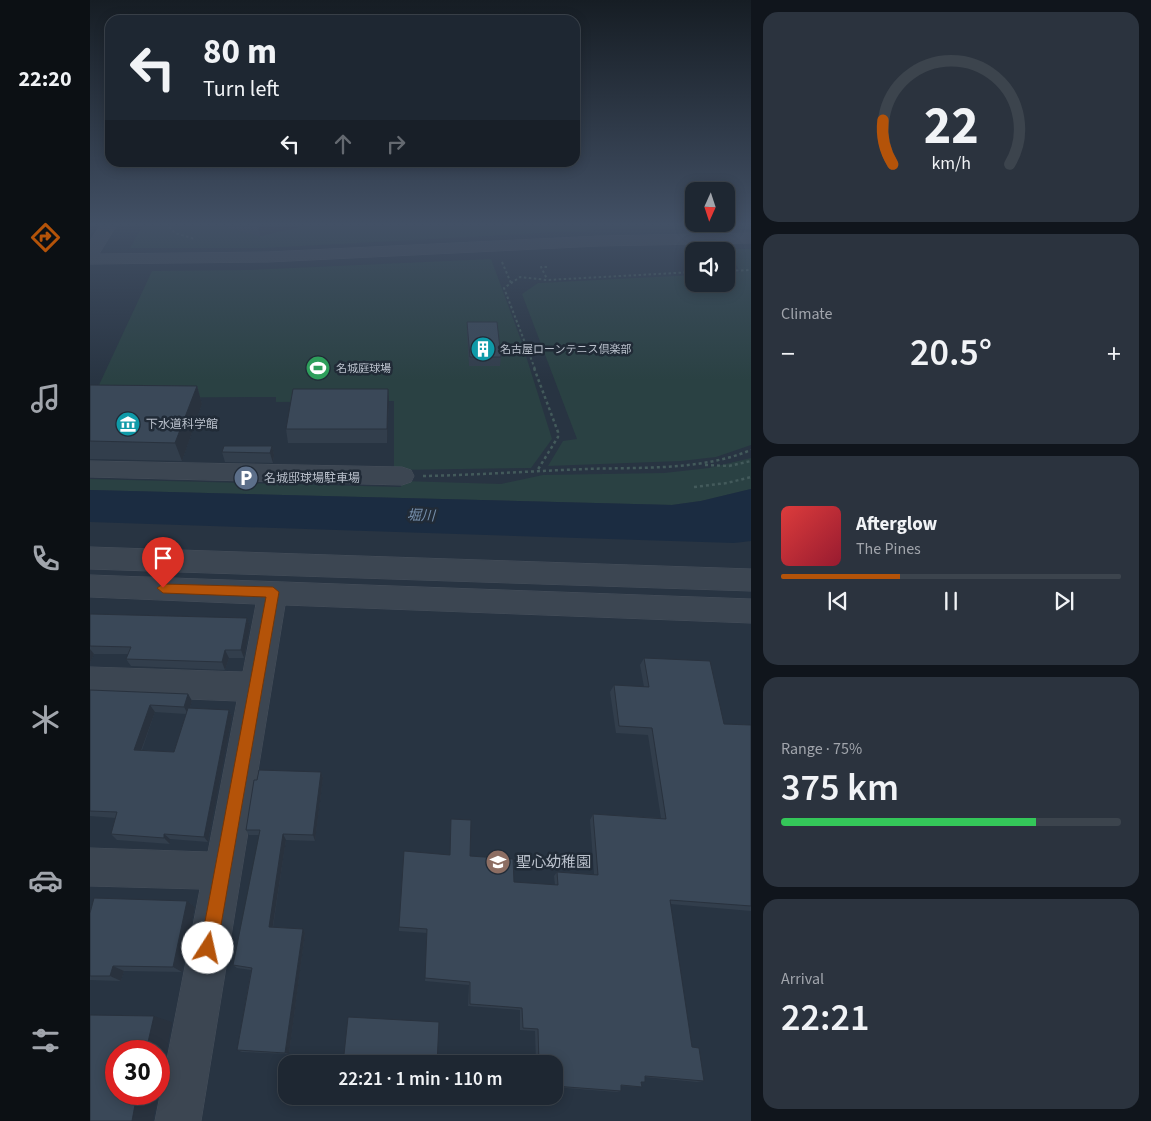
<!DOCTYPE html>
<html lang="en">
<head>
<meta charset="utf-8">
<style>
	:root { --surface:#1e2732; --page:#2b333e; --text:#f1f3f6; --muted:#a1a5ac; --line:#3c444d; --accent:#b45309 }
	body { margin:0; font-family:"Source Sans 3","Noto Sans JP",sans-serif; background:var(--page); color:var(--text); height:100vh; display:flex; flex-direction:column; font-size:19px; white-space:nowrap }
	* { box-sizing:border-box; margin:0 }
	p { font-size:16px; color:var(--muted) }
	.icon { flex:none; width:28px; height:28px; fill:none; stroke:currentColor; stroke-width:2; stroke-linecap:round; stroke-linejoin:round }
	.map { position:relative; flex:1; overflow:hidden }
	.side { display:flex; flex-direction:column; gap:12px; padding:12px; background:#10151c; width:400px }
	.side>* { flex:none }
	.top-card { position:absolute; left:15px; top:15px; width:475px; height:152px; border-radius:15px; box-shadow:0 2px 12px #0003,0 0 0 1px var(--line); background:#1e2732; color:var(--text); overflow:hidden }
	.needle { width:32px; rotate:183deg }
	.buttons { position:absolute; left:595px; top:182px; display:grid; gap:10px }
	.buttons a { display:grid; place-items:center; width:50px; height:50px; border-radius:10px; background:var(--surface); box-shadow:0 2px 12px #0003,0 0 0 1px var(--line); font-size:25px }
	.speed { position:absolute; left:15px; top:1040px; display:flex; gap:10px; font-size:25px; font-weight:700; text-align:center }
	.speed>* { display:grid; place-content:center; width:65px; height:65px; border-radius:50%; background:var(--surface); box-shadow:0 2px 12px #0003,0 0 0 1px var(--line); line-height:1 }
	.speed .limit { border:8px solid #d22; background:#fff; color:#111 }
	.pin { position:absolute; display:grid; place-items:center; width:42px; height:42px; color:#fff; margin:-51px -21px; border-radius:50% 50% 50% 0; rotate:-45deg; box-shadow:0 0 5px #0007 }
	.pin .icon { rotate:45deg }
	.me { position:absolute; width:55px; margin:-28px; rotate:10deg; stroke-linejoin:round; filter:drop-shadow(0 0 4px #0008) }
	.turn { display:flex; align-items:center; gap:18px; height:105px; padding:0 15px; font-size:22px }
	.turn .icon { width:65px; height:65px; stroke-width:2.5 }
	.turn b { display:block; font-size:35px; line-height:42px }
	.lanes { display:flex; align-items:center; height:48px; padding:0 15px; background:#0003; justify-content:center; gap:25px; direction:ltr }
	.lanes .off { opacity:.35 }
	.big { font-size:38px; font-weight:600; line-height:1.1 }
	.side .card { flex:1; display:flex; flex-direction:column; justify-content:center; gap:8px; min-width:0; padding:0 18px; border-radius:15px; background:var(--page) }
	.side .dial { align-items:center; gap:0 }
	.dial svg { height:130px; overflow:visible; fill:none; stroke:var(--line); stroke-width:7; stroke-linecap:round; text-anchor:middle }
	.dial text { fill:var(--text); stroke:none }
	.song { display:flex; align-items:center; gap:15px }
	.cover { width:60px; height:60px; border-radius:8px; background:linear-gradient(135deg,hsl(0 70% 55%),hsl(350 70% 35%)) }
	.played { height:5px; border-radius:2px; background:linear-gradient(90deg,var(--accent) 35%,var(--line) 35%) }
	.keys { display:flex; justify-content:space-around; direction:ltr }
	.heat { display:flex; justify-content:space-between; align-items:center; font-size:28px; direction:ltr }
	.charge { height:8px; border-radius:4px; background:linear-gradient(90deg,#34c759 75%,var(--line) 0) }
	.trip { position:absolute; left:188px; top:1055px; width:285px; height:50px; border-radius:15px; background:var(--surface); box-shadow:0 2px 12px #0003,0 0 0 1px var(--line); font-weight:600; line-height:50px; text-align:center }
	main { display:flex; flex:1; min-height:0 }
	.dock { display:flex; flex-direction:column; width:90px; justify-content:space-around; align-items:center; background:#0c1014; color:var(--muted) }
	.dock .icon { width:35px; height:35px }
	.dock .on { color:var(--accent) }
	.dock b { font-size:22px; color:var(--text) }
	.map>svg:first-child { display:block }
	.green { fill:#2a4143 }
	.water { fill:#1b2c41 }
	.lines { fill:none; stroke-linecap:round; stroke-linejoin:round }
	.minor-casing { stroke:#464f5b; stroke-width:1 }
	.path-far1 { stroke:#435a5b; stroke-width:2; stroke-dasharray:2.5 2.5; stroke-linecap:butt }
	.path { stroke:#435a5b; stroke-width:2.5; stroke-dasharray:3 3; stroke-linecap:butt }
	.minor { fill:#3c4652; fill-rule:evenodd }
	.wall { fill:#323e4c; fill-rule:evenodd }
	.shaded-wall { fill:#29323e }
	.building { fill:#3a4858; stroke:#29323e }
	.route { fill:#b45309; stroke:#753606 }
	.labels { text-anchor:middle; stroke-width:5; stroke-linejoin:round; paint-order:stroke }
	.far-poi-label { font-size:11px; fill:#bac1cc; stroke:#212b37; text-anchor:start }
	.poi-label { font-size:12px; fill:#bac1cc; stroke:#212b37; text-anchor:start }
	.water-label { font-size:14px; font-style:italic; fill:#748da9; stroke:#212b37 }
	.near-poi-label { font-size:15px; fill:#bac1cc; stroke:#212b37; text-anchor:start }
</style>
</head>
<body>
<main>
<nav class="dock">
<b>22:20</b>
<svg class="icon on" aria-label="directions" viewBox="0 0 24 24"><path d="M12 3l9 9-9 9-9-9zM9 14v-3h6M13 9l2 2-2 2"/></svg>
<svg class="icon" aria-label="music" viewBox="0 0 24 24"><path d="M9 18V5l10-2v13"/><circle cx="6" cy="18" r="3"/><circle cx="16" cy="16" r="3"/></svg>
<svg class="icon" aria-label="phone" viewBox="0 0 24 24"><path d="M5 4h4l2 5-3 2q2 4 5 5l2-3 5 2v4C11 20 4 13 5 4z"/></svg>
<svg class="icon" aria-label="climate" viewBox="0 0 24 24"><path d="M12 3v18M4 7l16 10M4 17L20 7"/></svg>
<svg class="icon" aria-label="car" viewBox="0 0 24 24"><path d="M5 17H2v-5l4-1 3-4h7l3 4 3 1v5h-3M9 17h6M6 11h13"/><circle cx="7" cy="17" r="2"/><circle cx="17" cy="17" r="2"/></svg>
<svg class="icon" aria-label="filters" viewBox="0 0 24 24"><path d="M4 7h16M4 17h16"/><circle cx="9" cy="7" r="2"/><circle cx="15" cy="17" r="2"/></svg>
</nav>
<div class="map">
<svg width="661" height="1121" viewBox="0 0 661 1121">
	<rect width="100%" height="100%" fill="#283442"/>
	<path class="green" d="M54 223H661V229L542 228 175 248H40Z
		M638 249H661V445L626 457 591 461 458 466 473 441 487 439 432 294 448 283 604 275V284H636V273L650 272Z
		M401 259 431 340 462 439 441 468 304 470V401L186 402V397L3 398 62 271 159 270Z
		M661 458V489L611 501 582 505 0 490V479L311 487 312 481 411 484 453 475 574 473 619 468Z"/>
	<path class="water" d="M661 489V541L644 543 0 522V490L582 505 611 501Z"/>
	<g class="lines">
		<defs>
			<path id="minor" d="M12 223H28L9 254 178 252 509 236 661 233V243L509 246 178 262 0 264V241Z
				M0 461 312 467 321 470 324 476 321 482 312 485 0 477Z
				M0 547 661 569V591L0 569Z
				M0 575 661 599V623L195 605 111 1121H65L110 889 0 886V848L118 852 147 701 0 695V667L153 672 166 604 0 597Z"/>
		</defs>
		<use href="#minor" class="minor-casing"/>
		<path class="path-far1" d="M76 223 85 233 105 239
			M412 262 421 283
			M457 267H451L457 279
			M636 271 661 270
			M445 369 414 288 430 277 457 280 604 272"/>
		<path class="path" d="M444 368 468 432V437L447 471
			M615 465 639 466 661 461
			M333 476C388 475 442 471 496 469 551 467 610 471 661 450
			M604 487 637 483 661 477"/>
		<use href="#minor" class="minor"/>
	</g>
	<path class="wall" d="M127 223H218L210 227 170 236 143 229Z
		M377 322 411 357 410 366H379L377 331Z
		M0 385 107 386 112 404 92 461 0 459Z
		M298 389 299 402 297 443H198L196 429Z
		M182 446 184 455 183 463 135 462 132 452Z
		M0 614 157 618 160 626 154 658H139L135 670 41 666 36 659 38 654H4L0 663Z
		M554 658 634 724 661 725V911L580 904 602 1047 614 1081 607 1082 555 1077V1082H551L552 1087 531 1086V1091L527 1092 464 1087V1064H446L445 1031 430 1030V1010L378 1006 379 985 335 981 337 933 309 931V927L380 856 424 882 465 885 464 876 467 872 504 874 500 820 503 814 571 818 558 735 526 733 520 692 524 685 554 687 550 665Z
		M0 690 98 694 102 701 100 708 139 710 142 717 118 842 80 839V844L27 840 21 834 26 818 0 816ZM65 712 96 714 84 752 52 750Z
		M231 772 233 778 225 841 196 840 183 927 213 929 215 933 199 1054 152 1052 147 1050 161 970 147 968 143 965 169 835H159L156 830 167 780Z
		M97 901 105 907 92 972 34 971 31 981 0 980V913Z"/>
	<path class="shaded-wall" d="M168 223H218L210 227 170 236Z
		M107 386 112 404 92 461 85 443Z
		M298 389 299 402 297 443V429Z
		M182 446 184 455 183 463 180 453Z
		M157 618 160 626 154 658 151 650Z
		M0 649 4 654 0 663Z
		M135 650 139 658 135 670 132 662Z
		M98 694 102 701 98 714 94 707Z
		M60 705 65 712 49 756 44 750Z
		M139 710 142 717 118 842 114 837Z
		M231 772 233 778 225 841 223 835Z
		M74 834 80 839V844L74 838Z
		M193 834 196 840 182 931 179 927Z
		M97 901 105 907 92 972 83 967Z
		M213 929 215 933 199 1054 195 1053Z
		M23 966 34 971 31 981 20 976Z
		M64 1016 82 1022 69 1092V1051H56Z
		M47 1094H68L63 1121H64H42Z"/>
	<path class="building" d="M377 322H407L411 357H380Z
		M0 385 107 386 85 443 0 441Z
		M203 389H298L297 429H196Z
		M134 446H182L180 453 132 452Z
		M0 614 157 618 151 650H135L132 662 36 659 41 647 0 646Z
		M554 658 620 661 634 724 661 725V906L580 900 602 1047 609 1048 614 1081 555 1076V1082H551L552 1087 531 1085V1091L464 1086V1064H449L448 1029 433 1028 432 1008 380 1004V982L335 978 337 929 309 927 314 851 360 855 361 819 381 820 380 856 423 859 424 882 468 885 467 872 508 875 503 814 576 819 562 728 529 726 524 685 559 687Z
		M0 690 98 694 94 707 60 705 44 750 84 752 98 708 139 710 114 837 74 834V838L21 834 27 812 0 811Z
		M169 770 231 772 223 835 193 834 179 927 213 929 195 1053 147 1050 162 968 143 965 170 830H156L164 780H167Z
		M4 898 97 901 83 967 23 966 20 976H0V913Z
		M0 1015 64 1016 56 1051H26V1094H47L42 1121H0Z
		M258 1017 349 1022 347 1064H253Z"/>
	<linearGradient id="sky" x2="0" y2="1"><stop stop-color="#161d24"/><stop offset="0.59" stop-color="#425065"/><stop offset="1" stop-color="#425065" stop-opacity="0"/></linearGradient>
	<rect width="661" height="380" fill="url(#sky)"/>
	<path class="route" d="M73 584 183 587 189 592 127 948 124 954 118 956 112 954 110 948 176 597 73 593 67 588Z"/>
	<defs>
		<symbol id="building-disc" viewBox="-11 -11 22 22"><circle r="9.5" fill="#0f9aa8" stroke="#212b37"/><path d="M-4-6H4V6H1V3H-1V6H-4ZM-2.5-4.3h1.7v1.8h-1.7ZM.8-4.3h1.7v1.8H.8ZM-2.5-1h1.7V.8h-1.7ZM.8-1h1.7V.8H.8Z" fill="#fff"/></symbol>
		<symbol id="stadium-disc" viewBox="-11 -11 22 22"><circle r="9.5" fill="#2e9e5b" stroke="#212b37"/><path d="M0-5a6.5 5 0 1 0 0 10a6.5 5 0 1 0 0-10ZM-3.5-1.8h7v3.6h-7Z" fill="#fff"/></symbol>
		<symbol id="museum-disc" viewBox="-11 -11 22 22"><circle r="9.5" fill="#0f9aa8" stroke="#212b37"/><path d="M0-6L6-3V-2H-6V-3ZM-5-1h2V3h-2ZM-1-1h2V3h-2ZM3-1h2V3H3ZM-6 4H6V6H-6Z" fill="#fff"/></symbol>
		<symbol id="parking-disc" viewBox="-11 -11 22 22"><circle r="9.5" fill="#5c6f8a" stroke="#212b37"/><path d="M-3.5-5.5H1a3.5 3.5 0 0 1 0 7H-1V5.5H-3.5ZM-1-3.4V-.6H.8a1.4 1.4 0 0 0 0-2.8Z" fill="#fff"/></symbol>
		<symbol id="school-disc" viewBox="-11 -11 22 22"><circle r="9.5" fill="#8d6e63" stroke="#212b37"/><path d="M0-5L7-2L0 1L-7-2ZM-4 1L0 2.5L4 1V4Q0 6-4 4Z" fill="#fff"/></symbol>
	</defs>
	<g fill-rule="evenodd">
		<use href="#building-disc" x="379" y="335" width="28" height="28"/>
		<use href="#stadium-disc" x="214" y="354" width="28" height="28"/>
		<use href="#museum-disc" x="24" y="410" width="28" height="28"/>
		<use href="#parking-disc" x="142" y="464" width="28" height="28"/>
		<use href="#school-disc" x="394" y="848" width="28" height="28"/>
	</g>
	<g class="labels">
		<g class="far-poi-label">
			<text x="410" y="353">名古屋ローンテニス倶楽部</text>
			<text x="246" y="372">名城庭球場</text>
		</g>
		<g class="poi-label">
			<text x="56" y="428">下水道科学館</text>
			<text x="174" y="482">名城邸球場駐車場</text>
		</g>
		<g class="water-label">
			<text transform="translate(331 515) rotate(2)" y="5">堀川</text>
		</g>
		<g class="near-poi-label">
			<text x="426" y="867">聖心幼稚園</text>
		</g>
	</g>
</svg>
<div class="buttons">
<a><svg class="needle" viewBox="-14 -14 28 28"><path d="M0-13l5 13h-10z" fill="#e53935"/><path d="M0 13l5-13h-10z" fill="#a1a5ac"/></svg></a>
<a><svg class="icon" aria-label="sound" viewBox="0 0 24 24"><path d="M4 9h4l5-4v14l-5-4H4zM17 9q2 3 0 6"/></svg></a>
</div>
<div class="speed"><div class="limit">30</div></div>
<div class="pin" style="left:73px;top:588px;background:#d93025"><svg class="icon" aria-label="arrive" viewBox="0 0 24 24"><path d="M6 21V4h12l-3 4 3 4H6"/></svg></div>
<svg class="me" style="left:118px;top:948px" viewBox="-20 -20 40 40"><circle r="19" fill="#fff"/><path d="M0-13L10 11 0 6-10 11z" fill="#b45309"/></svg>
<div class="trip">22:21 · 1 min · 110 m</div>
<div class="top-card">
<div class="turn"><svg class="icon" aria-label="left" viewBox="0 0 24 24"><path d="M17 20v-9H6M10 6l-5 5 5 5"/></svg><div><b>80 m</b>Turn left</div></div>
<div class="lanes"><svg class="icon" aria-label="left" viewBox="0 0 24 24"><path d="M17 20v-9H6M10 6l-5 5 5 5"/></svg><svg class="icon off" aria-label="ahead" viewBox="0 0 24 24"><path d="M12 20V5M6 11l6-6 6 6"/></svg><svg class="icon off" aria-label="right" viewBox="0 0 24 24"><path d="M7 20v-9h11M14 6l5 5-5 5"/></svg></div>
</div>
</div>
<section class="side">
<div class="card dial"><svg viewBox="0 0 100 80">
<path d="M14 69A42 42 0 1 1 86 69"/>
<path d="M14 69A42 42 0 0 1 8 42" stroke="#b45309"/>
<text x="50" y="56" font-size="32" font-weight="700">22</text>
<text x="50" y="72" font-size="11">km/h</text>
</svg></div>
<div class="card"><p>Climate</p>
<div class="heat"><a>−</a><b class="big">20.5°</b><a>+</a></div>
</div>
<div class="card">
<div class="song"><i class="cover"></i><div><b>Afterglow</b><p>The Pines</p></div></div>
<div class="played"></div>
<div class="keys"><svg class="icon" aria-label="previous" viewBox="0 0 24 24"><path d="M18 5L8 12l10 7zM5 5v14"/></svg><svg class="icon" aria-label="pause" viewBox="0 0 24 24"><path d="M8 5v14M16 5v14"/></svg><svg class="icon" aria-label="next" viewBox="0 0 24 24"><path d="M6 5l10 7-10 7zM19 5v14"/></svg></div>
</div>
<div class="card"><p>Range · 75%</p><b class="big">375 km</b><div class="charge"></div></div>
<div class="card"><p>Arrival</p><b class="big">22:21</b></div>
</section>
</main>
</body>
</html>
